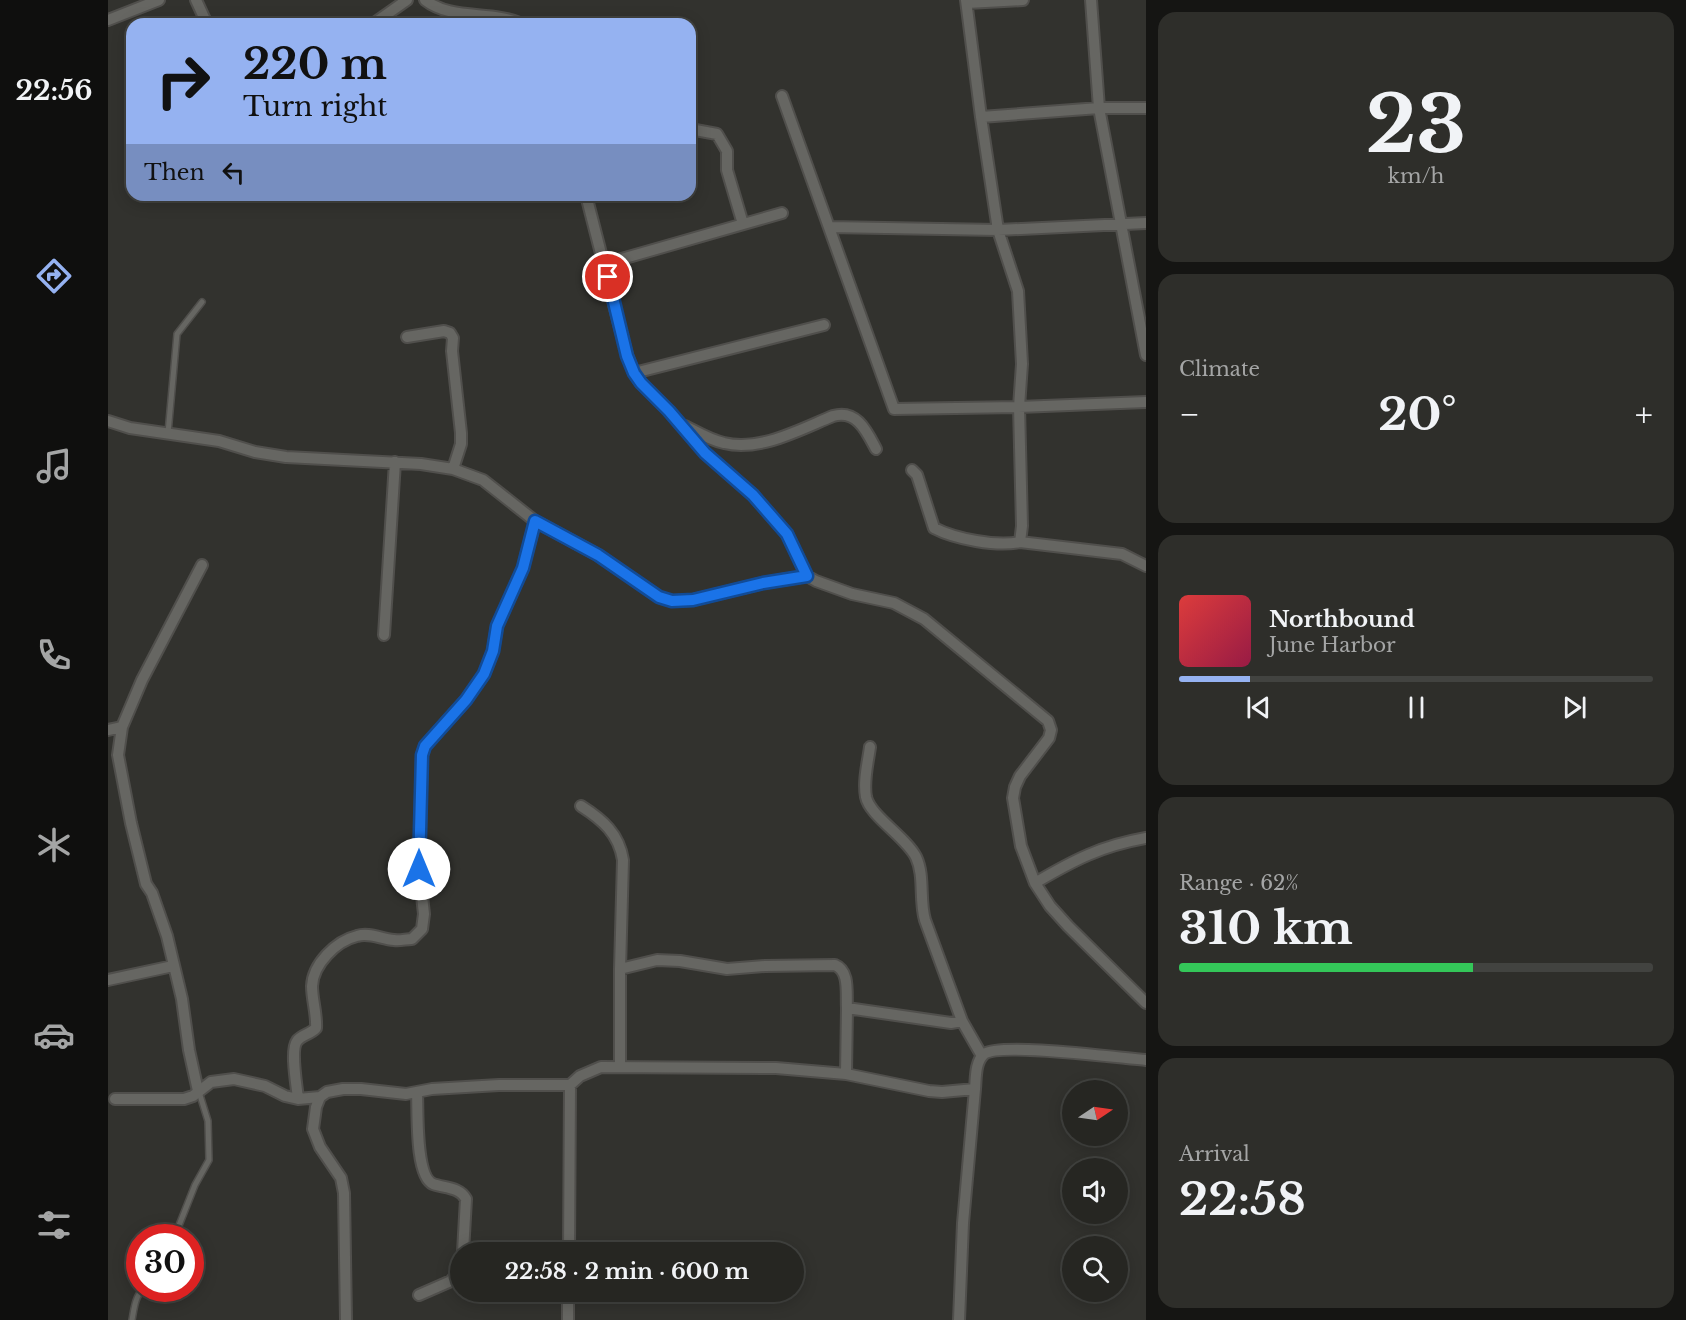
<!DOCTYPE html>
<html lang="en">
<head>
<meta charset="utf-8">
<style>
	:root { --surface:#262622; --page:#2e2e2a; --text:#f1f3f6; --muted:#a4a5a5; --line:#424340; --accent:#95b2f1 }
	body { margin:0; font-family:"Libre Baskerville",serif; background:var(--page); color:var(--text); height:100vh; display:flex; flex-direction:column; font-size:22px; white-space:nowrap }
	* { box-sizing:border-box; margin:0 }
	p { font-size:20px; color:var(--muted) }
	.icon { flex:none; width:33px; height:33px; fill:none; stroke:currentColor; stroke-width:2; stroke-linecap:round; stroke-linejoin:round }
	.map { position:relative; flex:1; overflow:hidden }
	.drawer { display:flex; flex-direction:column; gap:12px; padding:12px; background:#151513; width:540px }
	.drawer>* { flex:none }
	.guide { position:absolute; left:18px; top:18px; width:570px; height:183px; border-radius:18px; box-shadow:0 3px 15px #0003,0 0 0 2px var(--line); background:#95b2f1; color:#111; overflow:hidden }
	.needle { width:39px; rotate:77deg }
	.fabs { position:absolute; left:954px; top:1080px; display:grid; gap:12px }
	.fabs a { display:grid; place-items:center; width:66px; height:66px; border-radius:50%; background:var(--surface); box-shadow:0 3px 15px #0003,0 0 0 2px var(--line); font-size:30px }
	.speed { position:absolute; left:18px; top:1224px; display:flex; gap:12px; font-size:30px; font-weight:700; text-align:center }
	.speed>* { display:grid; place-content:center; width:78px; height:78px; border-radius:50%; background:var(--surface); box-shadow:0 3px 15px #0003,0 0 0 2px var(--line); line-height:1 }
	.speed .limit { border:9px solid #d22; background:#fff; color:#111 }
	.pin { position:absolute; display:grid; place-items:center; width:51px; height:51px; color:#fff; margin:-26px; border:3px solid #fff; border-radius:50%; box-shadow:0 2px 6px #0007 }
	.me { position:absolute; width:66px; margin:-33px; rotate:0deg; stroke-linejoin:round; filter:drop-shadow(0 0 4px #0008) }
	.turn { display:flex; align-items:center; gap:21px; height:126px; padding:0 18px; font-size:27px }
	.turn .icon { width:78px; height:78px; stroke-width:2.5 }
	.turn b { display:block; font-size:42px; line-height:51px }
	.then { display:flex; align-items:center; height:57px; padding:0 18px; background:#0003; gap:12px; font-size:22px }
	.big { font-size:45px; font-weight:700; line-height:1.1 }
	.drawer .tile { flex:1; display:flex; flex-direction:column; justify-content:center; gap:9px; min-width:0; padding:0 21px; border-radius:18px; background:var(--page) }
	.drawer .dial { align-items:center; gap:0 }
	.dial b { font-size:78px; line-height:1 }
	.song { display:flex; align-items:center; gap:18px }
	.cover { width:72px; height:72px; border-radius:9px; background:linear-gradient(135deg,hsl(0 70% 55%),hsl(340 70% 35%)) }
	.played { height:6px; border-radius:3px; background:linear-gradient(90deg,var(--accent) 15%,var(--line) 15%) }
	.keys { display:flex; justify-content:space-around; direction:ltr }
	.heat { display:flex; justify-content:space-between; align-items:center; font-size:33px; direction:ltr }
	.charge { height:9px; border-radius:4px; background:linear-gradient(90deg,#34c759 62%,var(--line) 0) }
	.trip { position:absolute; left:342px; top:1242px; width:354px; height:60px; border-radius:30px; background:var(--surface); box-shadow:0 3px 15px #0003,0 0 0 2px var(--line); font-weight:700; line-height:60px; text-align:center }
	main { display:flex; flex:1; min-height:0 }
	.menu { display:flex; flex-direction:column; width:108px; justify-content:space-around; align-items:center; background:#0f0f0e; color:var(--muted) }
	.menu .icon { width:42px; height:42px }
	.menu .on { color:var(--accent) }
	.menu b { font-size:27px; color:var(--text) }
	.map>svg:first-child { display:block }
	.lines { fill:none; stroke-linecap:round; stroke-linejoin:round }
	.lane-casing { stroke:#504f4c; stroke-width:8 }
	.street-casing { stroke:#504f4c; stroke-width:14 }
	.lane { stroke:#666662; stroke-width:5 }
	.street { stroke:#666662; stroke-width:10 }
	.route-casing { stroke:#114b97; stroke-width:15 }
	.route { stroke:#1a73e8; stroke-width:10 }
</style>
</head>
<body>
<main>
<nav class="menu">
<b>22:56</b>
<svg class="icon on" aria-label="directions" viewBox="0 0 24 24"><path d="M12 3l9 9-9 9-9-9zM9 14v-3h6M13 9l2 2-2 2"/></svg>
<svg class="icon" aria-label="music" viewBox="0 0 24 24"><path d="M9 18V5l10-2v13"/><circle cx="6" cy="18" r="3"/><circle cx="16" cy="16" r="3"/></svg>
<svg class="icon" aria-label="phone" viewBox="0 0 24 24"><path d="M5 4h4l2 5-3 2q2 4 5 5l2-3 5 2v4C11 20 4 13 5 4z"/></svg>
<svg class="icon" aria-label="climate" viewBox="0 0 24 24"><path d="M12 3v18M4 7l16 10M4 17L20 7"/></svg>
<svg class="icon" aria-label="car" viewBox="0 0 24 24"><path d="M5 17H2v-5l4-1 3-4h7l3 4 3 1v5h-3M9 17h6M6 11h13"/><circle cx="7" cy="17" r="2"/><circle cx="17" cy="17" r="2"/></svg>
<svg class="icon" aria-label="filters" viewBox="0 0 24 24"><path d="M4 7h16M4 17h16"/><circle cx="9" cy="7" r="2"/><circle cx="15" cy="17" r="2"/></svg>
</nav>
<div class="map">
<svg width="1038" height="1320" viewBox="0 0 1038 1320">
	<rect width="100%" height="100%" fill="#32322e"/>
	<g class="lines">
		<defs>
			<path id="lane" d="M60 433 69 334 94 302
				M66 1238 87 1185 101 1160 100 1121 91 1092
				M24 1320C26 1309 27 1296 36 1288"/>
			<path id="street" d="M88 0 99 24
				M317 0C344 21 383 10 414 24
				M858 0 873 117 991 108H1038
				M983 0 991 108 1038 355
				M859 3 915 0
				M0 20 51 0
				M265 24 299 0
				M674 96 786 409 911 407 1038 402
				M582 129 609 134 619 151V170L635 224
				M478 195 519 355 526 373 533 383 561 411 597 453 645 495 679 534 699 576 708 581 744 594 786 603 816 619 940 721 943 730 941 738 912 776 907 787 905 798 913 846 927 883 942 906 960 926 1038 1003
				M721 227 890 230 1038 223
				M496 264 674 213
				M299 337 336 331 342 333 345 338 344 351 353 433V444L345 469
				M526 373 716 325
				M0 421 22 428 111 441 147 452 178 457 313 464 345 469 375 480 427 521 490 555 551 597 564 601 585 600 655 583 699 576
				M577 426C589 432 602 440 616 443 652 452 693 429 725 416 749 409 759 432 768 449
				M804 470 809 475 826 528C847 539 889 547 912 542L914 526 911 407 914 364 910 291 890 230 873 117
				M912 542 1014 554 1038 566
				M276 635 287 462
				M0 730 14 727
				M762 747C760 762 755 781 758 797 762 816 798 837 808 857 817 876 811 900 817 920L854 1021 874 1056
				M473 806C495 820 511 834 515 860L512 969
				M927 883C966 860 993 846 1038 838
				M0 980 65 966
				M512 1067V969L549 960 572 961 619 969 657 966 727 965C742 971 738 993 739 1008
				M738 1074 739 1008 843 1023 854 1021
				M90 1091 81 1050 74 999 59 936 44 893 38 884 23 823 10 755 14 727 34 680 94 565
				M309 1093C310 1111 307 1176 325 1184 336 1188 352 1187 358 1199L355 1252
				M7 1099H76L85 1096 103 1082 126 1079 157 1086 177 1096 190 1099 212 1097
				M190 1099C189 1087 182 1050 189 1041 193 1035 203 1034 208 1028 209 1014 204 1000 204 986 205 964 228 941 249 936 261 932 273 939 286 940 292 941 298 939 304 939L314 929 316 914 311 869 314 755 317 746 358 700 376 674 385 651 389 626 415 568 427 521
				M461 1252 462 1085 472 1076 493 1067 668 1068 738 1074 821 1091 834 1092 867 1089
				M311 1295 343 1281 352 1270
				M238 1320 236 1193 233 1178 212 1147 205 1129 208 1107 212 1097 219 1092 235 1089H253L298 1094 324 1089 391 1085H462
				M460 1320V1292
				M851 1320 855 1223 867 1089C868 1078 867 1062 876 1054 892 1042 1012 1058 1038 1060"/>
		</defs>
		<use href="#lane" class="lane-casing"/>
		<use href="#street" class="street-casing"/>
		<use href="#lane" class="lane"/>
		<use href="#street" class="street"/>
	</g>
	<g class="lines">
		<defs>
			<path id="route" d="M311 869 314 755 317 746 358 700 376 674 385 651 389 626 415 568 427 521 490 555 551 597 564 601 585 600 655 583 699 576 679 534 645 495 597 453 561 411 533 383 526 373 519 356 500 277"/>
		</defs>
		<use href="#route" class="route-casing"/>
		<use href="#route" class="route"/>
	</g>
</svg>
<div class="fabs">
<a><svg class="needle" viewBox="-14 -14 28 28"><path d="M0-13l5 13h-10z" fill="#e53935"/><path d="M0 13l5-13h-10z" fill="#a4a5a5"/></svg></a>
<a><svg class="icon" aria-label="sound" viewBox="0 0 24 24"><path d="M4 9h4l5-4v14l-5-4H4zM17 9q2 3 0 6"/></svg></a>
<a><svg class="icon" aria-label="search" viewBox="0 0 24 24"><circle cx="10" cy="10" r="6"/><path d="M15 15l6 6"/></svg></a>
</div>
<div class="speed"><div class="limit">30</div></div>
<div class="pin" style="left:500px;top:277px;background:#d93025"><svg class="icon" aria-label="arrive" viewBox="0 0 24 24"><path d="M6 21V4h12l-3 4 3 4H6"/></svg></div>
<svg class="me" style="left:311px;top:869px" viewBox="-20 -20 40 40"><circle r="19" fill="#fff"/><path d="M0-13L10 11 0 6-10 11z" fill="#1a73e8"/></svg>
<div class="trip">22:58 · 2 min · 600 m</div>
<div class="guide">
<div class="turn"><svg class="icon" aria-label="right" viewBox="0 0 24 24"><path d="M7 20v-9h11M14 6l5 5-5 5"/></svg><div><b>220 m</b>Turn right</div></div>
<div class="then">Then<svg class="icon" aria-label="left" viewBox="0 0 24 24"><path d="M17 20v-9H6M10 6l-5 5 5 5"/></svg></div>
</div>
</div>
<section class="drawer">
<div class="tile dial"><b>23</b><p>km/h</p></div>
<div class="tile"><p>Climate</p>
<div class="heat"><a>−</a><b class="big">20°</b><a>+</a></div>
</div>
<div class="tile">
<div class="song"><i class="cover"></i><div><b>Northbound</b><p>June Harbor</p></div></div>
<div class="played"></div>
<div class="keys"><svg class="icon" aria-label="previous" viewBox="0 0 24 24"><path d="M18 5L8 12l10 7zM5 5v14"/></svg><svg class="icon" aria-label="pause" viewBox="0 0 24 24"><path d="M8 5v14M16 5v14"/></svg><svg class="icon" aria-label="next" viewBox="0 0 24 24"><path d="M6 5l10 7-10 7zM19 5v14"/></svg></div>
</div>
<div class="tile"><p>Range · 62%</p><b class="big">310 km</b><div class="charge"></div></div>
<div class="tile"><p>Arrival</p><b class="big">22:58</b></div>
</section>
</main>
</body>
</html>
